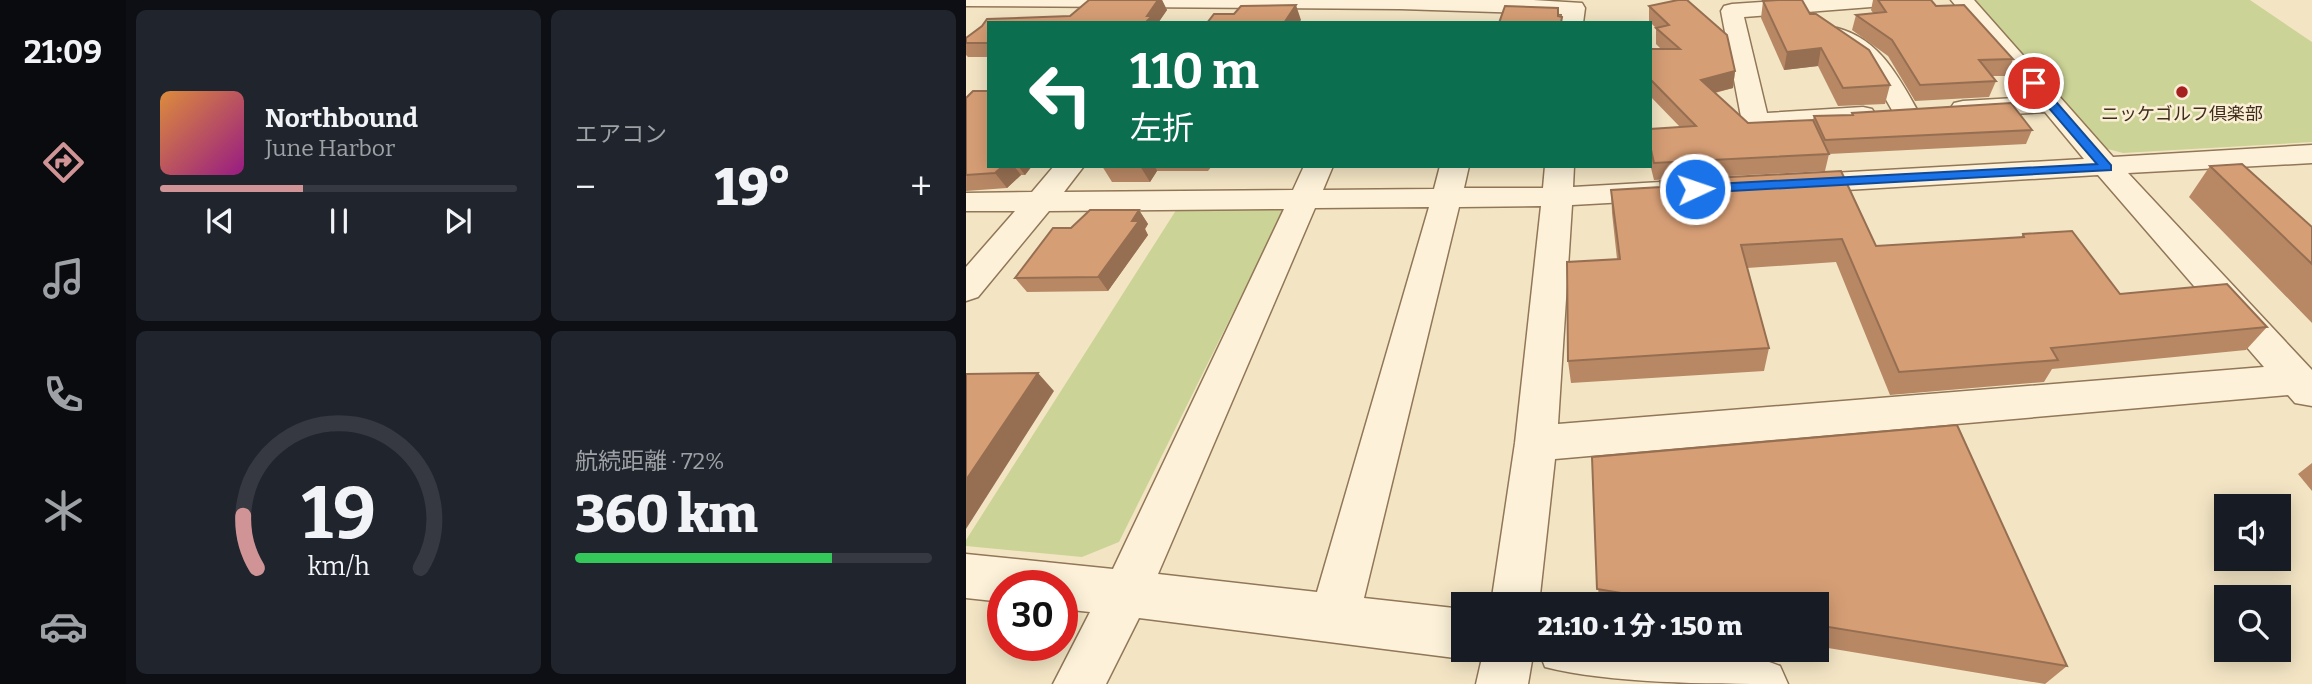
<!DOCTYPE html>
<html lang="ja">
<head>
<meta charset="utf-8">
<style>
	:root { --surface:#171b24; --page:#20242c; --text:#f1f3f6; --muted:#9ea1a6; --line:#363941; --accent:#d09496 }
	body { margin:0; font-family:Bitter,"Noto Sans JP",serif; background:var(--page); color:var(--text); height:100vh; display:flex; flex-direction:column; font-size:26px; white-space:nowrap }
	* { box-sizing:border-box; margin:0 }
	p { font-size:23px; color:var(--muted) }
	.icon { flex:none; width:38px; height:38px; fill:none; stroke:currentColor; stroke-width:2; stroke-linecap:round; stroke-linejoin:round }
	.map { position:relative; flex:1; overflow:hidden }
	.details { display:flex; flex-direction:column; gap:10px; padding:10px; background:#0d0f14; width:840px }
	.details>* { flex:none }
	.banner { position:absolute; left:21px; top:21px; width:665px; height:147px; border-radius:0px; box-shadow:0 4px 18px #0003; background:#0b6e4f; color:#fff; overflow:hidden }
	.controls { position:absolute; left:1248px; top:494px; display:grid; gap:14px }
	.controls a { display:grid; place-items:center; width:77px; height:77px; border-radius:0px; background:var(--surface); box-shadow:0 4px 18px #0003; font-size:35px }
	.speed { position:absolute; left:21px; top:570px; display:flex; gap:14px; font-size:35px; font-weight:700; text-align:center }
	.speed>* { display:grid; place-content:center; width:91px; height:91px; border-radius:50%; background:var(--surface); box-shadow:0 4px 18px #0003; line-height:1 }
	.speed .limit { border:10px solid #d22; background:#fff; color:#111 }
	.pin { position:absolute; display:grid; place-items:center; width:60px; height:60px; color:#fff; margin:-30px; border:4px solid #fff; border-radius:50%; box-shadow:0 2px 7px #0007 }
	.me { position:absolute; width:77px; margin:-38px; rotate:87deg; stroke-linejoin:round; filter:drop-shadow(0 0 5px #0008) }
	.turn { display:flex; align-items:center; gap:24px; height:147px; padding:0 28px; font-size:32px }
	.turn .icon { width:91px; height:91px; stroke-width:2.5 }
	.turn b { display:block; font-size:49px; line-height:60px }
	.big { font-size:52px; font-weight:800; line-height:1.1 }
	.details .tile { flex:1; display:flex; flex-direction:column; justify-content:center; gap:10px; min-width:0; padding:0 24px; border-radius:10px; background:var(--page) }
	.details .dial { align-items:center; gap:0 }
	.dial svg { height:182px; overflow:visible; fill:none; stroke:var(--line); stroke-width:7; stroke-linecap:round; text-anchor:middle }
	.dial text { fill:var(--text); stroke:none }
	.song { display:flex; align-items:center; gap:21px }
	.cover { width:84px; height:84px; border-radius:10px; background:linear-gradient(135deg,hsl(30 70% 55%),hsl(310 70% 35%)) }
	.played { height:7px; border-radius:4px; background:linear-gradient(90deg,var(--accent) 40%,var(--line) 40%) }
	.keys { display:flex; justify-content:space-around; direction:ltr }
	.heat { display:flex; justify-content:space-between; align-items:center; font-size:38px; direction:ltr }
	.charge { height:10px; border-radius:5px; background:linear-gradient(90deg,#34c759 72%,var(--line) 0) }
	.details .tiles { flex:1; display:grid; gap:10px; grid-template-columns:repeat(2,1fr) }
	.trip { position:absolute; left:485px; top:592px; width:378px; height:70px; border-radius:0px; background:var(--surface); box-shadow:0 4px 18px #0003; font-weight:800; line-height:70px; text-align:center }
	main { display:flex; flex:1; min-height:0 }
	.tab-bar { display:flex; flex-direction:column; width:126px; justify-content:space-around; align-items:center; background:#090b0e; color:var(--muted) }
	.tab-bar .icon { width:49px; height:49px }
	.tab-bar .selected { color:var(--accent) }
	.tab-bar b { font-size:32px; color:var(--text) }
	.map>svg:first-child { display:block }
	.green { fill:#ccd396 }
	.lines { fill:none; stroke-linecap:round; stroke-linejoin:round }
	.minor-casing { stroke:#917657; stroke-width:3 }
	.minor { fill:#fdf2d9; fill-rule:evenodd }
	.wall { fill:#b88865 }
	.shaded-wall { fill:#966f52 }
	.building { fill:#d69e75; stroke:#966f52; stroke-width:2 }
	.route { fill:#1a73e8; stroke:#114b97; stroke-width:2 }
	.poi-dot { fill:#a72020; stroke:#faefd5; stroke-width:2.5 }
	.labels { text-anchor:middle; stroke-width:5; stroke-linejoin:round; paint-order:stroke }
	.far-poi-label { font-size:18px; fill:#3f2e1d; stroke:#faefd5 }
</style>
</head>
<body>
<main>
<nav class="tab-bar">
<b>21:09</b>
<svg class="icon selected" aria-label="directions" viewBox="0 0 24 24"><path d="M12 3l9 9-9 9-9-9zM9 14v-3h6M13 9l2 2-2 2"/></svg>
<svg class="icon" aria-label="music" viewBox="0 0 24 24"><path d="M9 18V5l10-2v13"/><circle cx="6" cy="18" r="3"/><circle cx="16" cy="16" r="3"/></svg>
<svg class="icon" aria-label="phone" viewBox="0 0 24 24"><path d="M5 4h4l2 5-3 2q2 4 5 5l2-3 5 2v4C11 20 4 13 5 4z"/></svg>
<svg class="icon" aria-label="climate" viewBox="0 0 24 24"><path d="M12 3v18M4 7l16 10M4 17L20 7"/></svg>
<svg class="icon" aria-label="car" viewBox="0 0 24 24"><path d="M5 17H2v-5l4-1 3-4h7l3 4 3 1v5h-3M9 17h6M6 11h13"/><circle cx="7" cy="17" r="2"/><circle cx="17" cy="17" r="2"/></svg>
</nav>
<section class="details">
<div class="tiles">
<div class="tile">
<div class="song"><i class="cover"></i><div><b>Northbound</b><p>June Harbor</p></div></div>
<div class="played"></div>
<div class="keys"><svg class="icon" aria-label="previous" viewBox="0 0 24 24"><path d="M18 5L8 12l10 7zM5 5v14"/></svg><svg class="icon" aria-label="pause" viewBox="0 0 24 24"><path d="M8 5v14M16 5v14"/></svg><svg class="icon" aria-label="next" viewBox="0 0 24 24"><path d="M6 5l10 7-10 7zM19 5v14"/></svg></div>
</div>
<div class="tile"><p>エアコン</p>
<div class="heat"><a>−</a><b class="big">19°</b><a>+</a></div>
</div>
<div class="tile dial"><svg viewBox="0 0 100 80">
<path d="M14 69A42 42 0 1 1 86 69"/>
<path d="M14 69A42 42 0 0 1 8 46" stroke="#d09496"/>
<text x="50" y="56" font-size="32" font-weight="700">19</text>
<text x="50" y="72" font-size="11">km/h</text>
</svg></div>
<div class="tile"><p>航続距離 · 72%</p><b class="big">360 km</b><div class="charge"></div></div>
</div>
</section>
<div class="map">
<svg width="1346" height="684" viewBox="0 0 1346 684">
	<rect width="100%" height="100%" fill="#f3e5c4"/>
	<path class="green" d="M1002 0H1284L1346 42V142L1157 153 1138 148Z
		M214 204 309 206 317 212 153 542 116 557 0 546V540Z"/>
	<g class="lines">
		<defs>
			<path id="minor" d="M0 0H567L616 3 619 8 617 23H595L596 14 434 9 0 6Z
				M827 0H929L926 5 918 6 778 17 801 113 897 107 906 109 910 115 906 121 790 130 780 128 776 122 755 11 758 6 766 4Z
				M985 0H1008L1147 157 1346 145V163L1162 173 1346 370V406L1329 403 1322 395 589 459 573 604H525L549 443 575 206 493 207 398 598 497 609V649H516L515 652 497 659 173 618 140 684H87L124 612 96 609V586H37V602L0 598V554L147 569 318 209 83 211 12 297 0 301V267L49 211H0V193L66 192 88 166H118L98 192 327 190 338 166H367L357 190 468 189 474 166H503L498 188H577L579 166H608L607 187 695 182 706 185 710 191 706 197 695 200 606 205 592 424 1298 367 1132 175 830 193 819 190 815 184 819 178 830 175 1118 159 1079 112 997 117 988 115 984 109 988 103 997 101 1066 97ZM463 207 351 592 192 574 349 208Z
				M871 28C914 39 933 78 953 113L949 119 940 121 931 119 901 66 859 35 863 30Z
				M518 649H568L562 684H510Z
				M572 649C644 649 749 639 814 666L822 684C749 684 646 684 579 667Z"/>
		</defs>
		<use href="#minor" class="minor-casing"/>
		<use href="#minor" class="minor"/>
	</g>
	<path class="wall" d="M123 0H196L201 10 192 23H23V57H2L0 55V38L16 26 21 19 104 16Z
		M907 0H965L970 6 1047 59 1041 76H1026L1030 81 1023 97 949 101 922 56 886 30 890 15 907 13 905 10Z
		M797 1 844 14 924 85 919 104 872 106 852 66 818 70 795 18Z
		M683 6 769 71 767 88 749 93 782 123 847 120 848 116 886 115V113L1066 130 1060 144 863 154 859 171 688 180 684 164V129L714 127 684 96V49H695L690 44V28L683 21Z
		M0 98 23 166H66L59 175H55L41 188 0 191Z
		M136 166H246L242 171H191L184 182H146Z
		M1244 166 1346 227V323L1223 197Z
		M694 181 910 246 1055 237 1057 234 1154 294 1301 327 1280 350 1086 369 1078 382 924 395 870 262 781 268 803 348 798 371 605 383 602 361 651 259 646 213 645 190 693 187Z
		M173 210 182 224 179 229 182 235 142 291 61 292 49 278 105 228Z
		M991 425 1101 666 1079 684 850 646V604H633L626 457Z
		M1346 463V491L1332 474Z"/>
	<path class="shaded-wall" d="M192 0H196L201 10 192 23H179L181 16Z
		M330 5 335 20 333 23H318Z
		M855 48 852 66 818 70 821 52Z
		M769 71 767 88 734 96 735 80Z
		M37 166H48L55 175 41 188 29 173Z
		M52 166H66L59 175Z
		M174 166H189L191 171 184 182Z
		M173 210 182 224 179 229 182 235 142 291 132 277Z
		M72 373 88 391 0 529V480Z"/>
	<path class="building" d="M123 0H192L181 16H186L179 23H23V43H0V38L16 26 21 19 104 16Z
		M712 0H721L761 35 769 71 735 80 782 123 847 120 863 154 688 163 684 145V129L730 126 684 79V49H714L690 28 703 25 683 6Z
		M812 0H836L844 14H850L903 50 924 85 877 88 855 48 821 52 797 1Z
		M912 0H965L970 6 998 5 1047 59 1013 60 1030 81 954 85 926 40 890 15 920 12Z
		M330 5 318 23H241L248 14H268L275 6Z
		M539 6 592 8V16L596 17 595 23H533Z
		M7 91H23V166H37L29 173 0 175V98Z
		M1045 103 1066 130 859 140 848 116 887 115 886 113Z
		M1276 164 1346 227V264L1244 166Z
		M875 171 910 246 1058 237 1057 234 1106 231 1154 294 1261 284 1301 327 1085 348 1092 360 933 372 876 239 775 245 803 348 602 361 601 262 654 259 645 190 695 187 694 181Z
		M124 210H173L166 221H173L132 277 49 278 87 228H105Z
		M72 373 0 480V374Z
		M991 425 1101 666 850 625V604H721L631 589 626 457Z"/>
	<path class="route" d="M1064 81H1072L1145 165V170L729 193 722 189 729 185 1131 164 1064 86Z"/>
	<circle class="poi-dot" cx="1216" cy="92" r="7"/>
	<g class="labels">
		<g class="far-poi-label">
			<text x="1216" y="120">ニッケゴルフ倶楽部</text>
		</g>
	</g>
</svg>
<div class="controls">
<a><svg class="icon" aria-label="sound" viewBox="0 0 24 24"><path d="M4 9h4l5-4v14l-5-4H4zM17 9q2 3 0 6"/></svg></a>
<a><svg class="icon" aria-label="search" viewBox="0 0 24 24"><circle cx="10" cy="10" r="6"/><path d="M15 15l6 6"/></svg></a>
</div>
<div class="speed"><div class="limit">30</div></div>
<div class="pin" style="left:1068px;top:83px;background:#d93025"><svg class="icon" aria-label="arrive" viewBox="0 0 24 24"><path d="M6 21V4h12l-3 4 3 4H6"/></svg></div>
<svg class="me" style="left:729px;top:189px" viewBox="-20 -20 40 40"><circle r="17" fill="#1a73e8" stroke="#fff" stroke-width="3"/><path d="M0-11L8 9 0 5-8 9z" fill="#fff"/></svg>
<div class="trip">21:10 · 1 分 · 150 m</div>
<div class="banner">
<div class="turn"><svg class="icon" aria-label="left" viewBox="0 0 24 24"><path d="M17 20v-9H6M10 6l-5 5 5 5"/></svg><div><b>110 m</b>左折</div></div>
</div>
</div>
</main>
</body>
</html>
